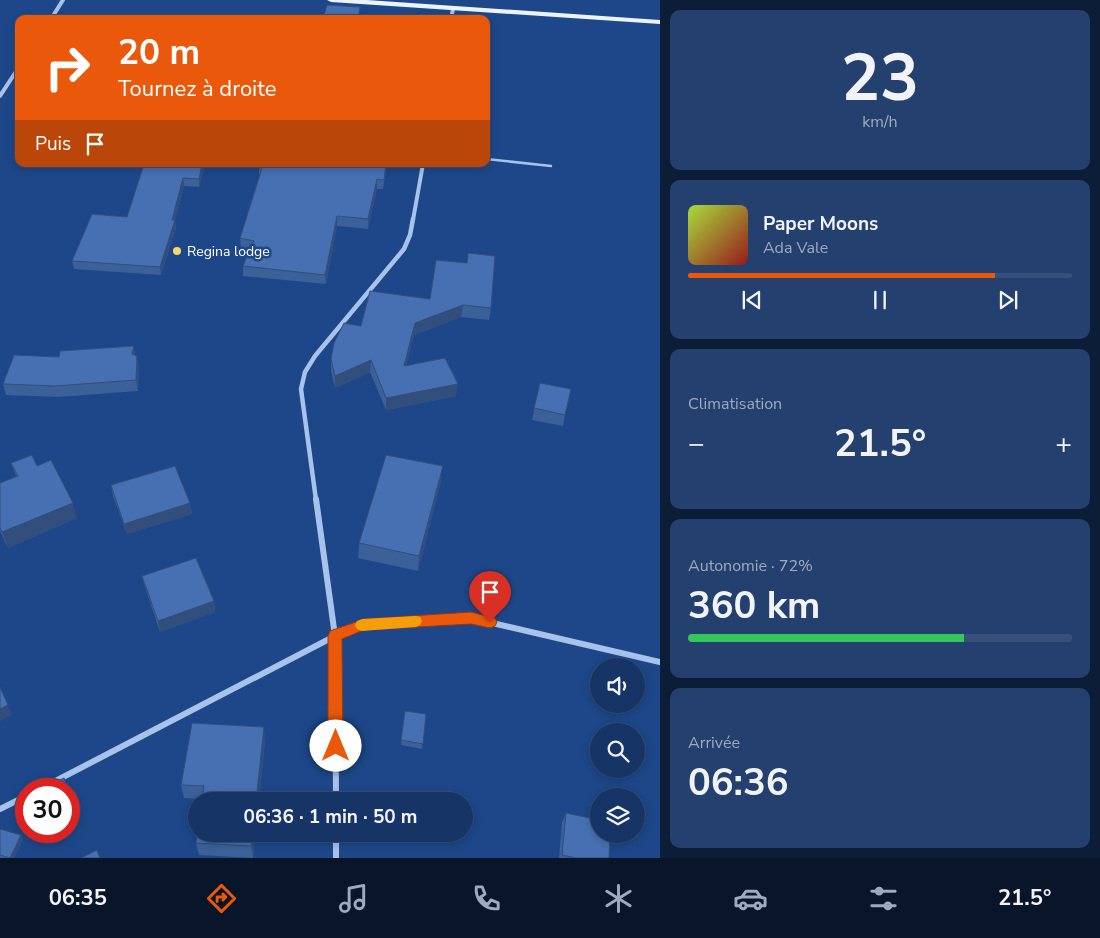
<!DOCTYPE html>
<html lang="fr">
<head>
<meta charset="utf-8">
<style>
	:root { --surface:#163566; --page:#23406f; --text:#f1f3f6; --muted:#9eabbf; --line:#35507a; --accent:#ea580c }
	body { margin:0; font-family:"Nunito Sans",sans-serif; background:var(--page); color:var(--text); height:100vh; display:flex; flex-direction:column; font-size:19px; white-space:nowrap }
	* { box-sizing:border-box; margin:0 }
	p { font-size:16px; color:var(--muted) }
	.icon { flex:none; width:28px; height:28px; fill:none; stroke:currentColor; stroke-width:2; stroke-linecap:round; stroke-linejoin:round }
	.map { position:relative; flex:1; overflow:hidden }
	.details { display:flex; flex-direction:column; gap:10px; padding:10px; background:#0c1d38; width:440px }
	.details>* { flex:none }
	.hud { position:absolute; left:15px; top:15px; width:475px; height:152px; border-radius:10px; box-shadow:0 2px 8px #0003,0 0 0 1px var(--line); background:#ea580c; color:#fff; overflow:hidden }
	.controls { position:absolute; left:590px; top:658px; display:grid; gap:10px }
	.controls a { display:grid; place-items:center; width:55px; height:55px; border-radius:50%; background:var(--surface); box-shadow:0 2px 8px #0003,0 0 0 1px var(--line); font-size:25px }
	.speed { position:absolute; left:15px; top:778px; display:flex; gap:10px; font-size:25px; font-weight:700; text-align:center }
	.speed>* { display:grid; place-content:center; width:65px; height:65px; border-radius:50%; background:var(--surface); box-shadow:0 2px 8px #0003,0 0 0 1px var(--line); line-height:1 }
	.speed .limit { border:8px solid #d22; background:#fff; color:#111 }
	.pin { position:absolute; display:grid; place-items:center; width:42px; height:42px; color:#fff; margin:-51px -21px; border-radius:50% 50% 50% 0; rotate:-45deg; box-shadow:0 0 5px #0007 }
	.pin .icon { rotate:45deg }
	.me { position:absolute; width:55px; margin:-28px; rotate:0deg; stroke-linejoin:round; filter:drop-shadow(0 0 4px #0008) }
	.turn { display:flex; align-items:center; gap:18px; height:105px; padding:0 20px; font-size:22px }
	.turn .icon { width:65px; height:65px; stroke-width:2.5 }
	.turn b { display:block; font-size:35px; line-height:42px }
	.then { display:flex; align-items:center; height:48px; padding:0 20px; background:#0003; gap:10px; font-size:19px }
	.big { font-size:38px; font-weight:700; line-height:1.1 }
	.details .tile { flex:1; display:flex; flex-direction:column; justify-content:center; gap:8px; min-width:0; padding:0 18px; border-radius:10px; background:var(--page) }
	.details .dial { align-items:center; gap:0 }
	.dial b { font-size:65px; line-height:1 }
	.song { display:flex; align-items:center; gap:15px }
	.cover { width:60px; height:60px; border-radius:8px; background:linear-gradient(135deg,hsl(80 70% 55%),hsl(0 70% 35%)) }
	.played { height:5px; border-radius:2px; background:linear-gradient(90deg,var(--accent) 80%,var(--line) 80%) }
	.keys { display:flex; justify-content:space-around; direction:ltr }
	.heat { display:flex; justify-content:space-between; align-items:center; font-size:28px; direction:ltr }
	.charge { height:8px; border-radius:4px; background:linear-gradient(90deg,#34c759 72%,var(--line) 0) }
	.trip { position:absolute; left:188px; top:792px; width:285px; height:50px; border-radius:25px; background:var(--surface); box-shadow:0 2px 8px #0003,0 0 0 1px var(--line); font-weight:700; line-height:50px; text-align:center }
	.menu { display:flex; height:80px; justify-content:space-around; align-items:center; background:#091529; color:var(--muted) }
	.menu .icon { width:35px; height:35px }
	.menu .current { color:var(--accent) }
	.menu b { font-size:22px; color:var(--text) }
	main { display:flex; flex:1; min-height:0 }
	.map>svg:first-child { display:block }
	.lines { fill:none; stroke-linecap:round; stroke-linejoin:round }
	.service { stroke:#a7c3eb; stroke-width:2.5 }
	.minor-far2 { stroke:#a7c3eb; stroke-width:4 }
	.minor-far1 { stroke:#a7c3eb; stroke-width:4.5 }
	.minor { stroke:#a7c3eb; stroke-width:6 }
	.primary { fill:#ecf3fe; fill-rule:evenodd }
	.wall { fill:#3c6098 }
	.shaded-wall { fill:#314e7c }
	.building { fill:#4670b1; stroke:#314e7c }
	.route { fill:#ea580c; stroke:#983908 }
	.slow { fill:#f59e0b }
	.poi-dot { fill:#fbd766; stroke:#1d4788; stroke-width:2 }
	.labels { text-anchor:middle; stroke-width:5; stroke-linejoin:round; paint-order:stroke }
	.poi-label { font-size:14px; fill:#fff; stroke:#1d4788; text-anchor:start }
</style>
</head>
<body>
<main>
<div class="map">
<svg width="660" height="858" viewBox="0 0 660 858">
	<rect width="100%" height="100%" fill="#1d4788"/>
	<g class="lines">
		<path class="service" d="M486 159 551 166"/>
		<path class="minor-far2" d="M51 19 63 0
			M451 19 453 9
			M0 96 19 67
			M413 220 423 164"/>
		<path class="minor-far1" d="M316 500 301 389 305 372 315 356 404 249 410 235 413 219"/>
		<path class="minor" d="M316 499 335 636 336 801
			M40 789 335 636 363 625 471 618 660 662
			M0 809 26 796
			M336 834V858"/>
		<path class="primary" d="M327 0H367L660 20V24L331 2Z"/>
	</g>
	<path class="wall" d="M144 164H205L199 187 184 186 175 221 176 228 161 275 74 269 72 261 127 217Z
		M259 164H387L383 189H377L368 229 337 226 326 284 243 276V266L250 250 241 248 240 238 260 174H259Z
		M370 291 491 308 489 320 461 317 414 335 406 365 456 396 386 410 370 372 335 388 331 371V359L361 326Z
		M136 356 139 368 138 391 58 397 6 395 3 384 59 357Z
		M540 383 565 415 563 426 532 420Z
		M11 463 37 466 77 518 8 548 0 531V483L16 476Z
		M441 482 418 571 358 558 359 543Z
		M111 485 190 503 192 514 127 534 113 496Z
		M142 576 214 601 215 612 160 632 145 587Z
		M405 711 426 714 422 749 401 745Z
		M265 740 259 801H202V799L184 798 181 785Z
		M566 813 609 858H559L562 822Z
		M0 829 23 839 14 858H0Z
		M255 834 253 858 199 855 196 843Z"/>
	<path class="shaded-wall" d="M202 164H205V165L199 187V179Z
		M386 164H387L383 189 384 180Z
		M183 178 184 186 175 221 176 228 161 275 160 267Z
		M377 179V189L368 229V219Z
		M337 216V226L326 284 325 275Z
		M463 305 461 317 414 335 404 378V366L415 323Z
		M134 346 136 357 132 354Z
		M137 356 139 368 138 391 136 380Z
		M371 360 370 372 335 388V376Z
		M458 384 456 396 386 410V398Z
		M443 466 441 482 418 571 419 556Z
		M73 503 77 518 8 548 2 532Z
		M190 503 192 514 127 534 124 524Z
		M214 601 215 612 160 632 158 621Z
		M0 687 12 715 0 721Z
		M264 727 265 740 259 801H256Z
		M69 791 74 805 69 807Z
		M252 834H255L253 858 251 846Z
		M21 835 23 839 14 858H10Z"/>
	<path class="building" d="M327 5 360 7 358 19H323Z
		M64 15 89 18 88 19H61Z
		M144 164H202L199 179 183 178 172 220H175L160 267 72 261 92 214 127 217Z
		M259 164H386L384 180 377 179 368 219 337 216 325 275 243 266 254 241 240 238 263 165Z
		M468 253 495 256 491 308 463 305 415 323 404 366 445 358 458 384 386 398 371 360 335 376 331 359 334 343 344 323 361 326 370 291 430 299 436 260 467 263Z
		M134 346 132 354 137 356 136 380 55 386 3 384 14 355 59 357 60 351Z
		M540 383 571 389 565 415 534 408Z
		M32 455 37 466 51 460 73 503 2 532 0 528V483L18 476 11 463Z
		M386 455 443 466 419 556 359 543Z
		M175 466 190 503 124 524 111 485Z
		M196 558 214 601 158 621 142 576Z
		M0 687 8 705 0 709Z
		M405 711 426 714 423 744 401 740Z
		M192 723 264 727 256 801H202L204 786 181 785Z
		M64 778 68 789H42Z
		M69 791 72 800 69 801Z
		M566 813 599 820V834H610L609 858H576L562 855Z
		M0 829 21 835 10 858 0 855Z
		M197 834H252L251 846 196 843Z
		M97 850 100 858H81Z"/>
	<path class="route" d="M471 612 495 618 497 622 495 626 490 628 471 624 364 630 342 639 343 746 341 751 336 753 330 751 328 746V636L330 631 364 619Z"/>
	<path class="slow" d="M416 616 420 617 422 621 420 625 416 627 362 631 357 629 355 625 357 621 362 619Z"/>
	<circle class="poi-dot" cx="177" cy="251" r="5"/>
	<g class="labels">
		<g class="poi-label">
			<text x="187" y="256">Regina lodge</text>
		</g>
	</g>
</svg>
<div class="controls">
<a><svg class="icon" aria-label="sound" viewBox="0 0 24 24"><path d="M4 9h4l5-4v14l-5-4H4zM17 9q2 3 0 6"/></svg></a>
<a><svg class="icon" aria-label="search" viewBox="0 0 24 24"><circle cx="10" cy="10" r="6"/><path d="M15 15l6 6"/></svg></a>
<a><svg class="icon" aria-label="layers" viewBox="0 0 24 24"><path d="M12 4l9 5-9 5-9-5zM3 14l9 5 9-5"/></svg></a>
</div>
<div class="speed"><div class="limit">30</div></div>
<div class="pin" style="left:490px;top:622px;background:#d93025"><svg class="icon" aria-label="arrive" viewBox="0 0 24 24"><path d="M6 21V4h12l-3 4 3 4H6"/></svg></div>
<svg class="me" style="left:336px;top:746px" viewBox="-20 -20 40 40"><circle r="19" fill="#fff"/><path d="M0-13L10 11 0 6-10 11z" fill="#ea580c"/></svg>
<div class="trip">06:36 · 1 min · 50 m</div>
<div class="hud">
<div class="turn"><svg class="icon" aria-label="right" viewBox="0 0 24 24"><path d="M7 20v-9h11M14 6l5 5-5 5"/></svg><div><b>20 m</b>Tournez à droite</div></div>
<div class="then">Puis<svg class="icon" aria-label="arrive" viewBox="0 0 24 24"><path d="M6 21V4h12l-3 4 3 4H6"/></svg></div>
</div>
</div>
<section class="details">
<div class="tile dial"><b>23</b><p>km/h</p></div>
<div class="tile">
<div class="song"><i class="cover"></i><div><b>Paper Moons</b><p>Ada Vale</p></div></div>
<div class="played"></div>
<div class="keys"><svg class="icon" aria-label="previous" viewBox="0 0 24 24"><path d="M18 5L8 12l10 7zM5 5v14"/></svg><svg class="icon" aria-label="pause" viewBox="0 0 24 24"><path d="M8 5v14M16 5v14"/></svg><svg class="icon" aria-label="next" viewBox="0 0 24 24"><path d="M6 5l10 7-10 7zM19 5v14"/></svg></div>
</div>
<div class="tile"><p>Climatisation</p>
<div class="heat"><a>−</a><b class="big">21.5°</b><a>+</a></div>
</div>
<div class="tile"><p>Autonomie · 72%</p><b class="big">360 km</b><div class="charge"></div></div>
<div class="tile"><p>Arrivée</p><b class="big">06:36</b></div>
</section>
</main>
<nav class="menu">
<b>06:35</b>
<svg class="icon current" aria-label="directions" viewBox="0 0 24 24"><path d="M12 3l9 9-9 9-9-9zM9 14v-3h6M13 9l2 2-2 2"/></svg>
<svg class="icon" aria-label="music" viewBox="0 0 24 24"><path d="M9 18V5l10-2v13"/><circle cx="6" cy="18" r="3"/><circle cx="16" cy="16" r="3"/></svg>
<svg class="icon" aria-label="phone" viewBox="0 0 24 24"><path d="M5 4h4l2 5-3 2q2 4 5 5l2-3 5 2v4C11 20 4 13 5 4z"/></svg>
<svg class="icon" aria-label="climate" viewBox="0 0 24 24"><path d="M12 3v18M4 7l16 10M4 17L20 7"/></svg>
<svg class="icon" aria-label="car" viewBox="0 0 24 24"><path d="M5 17H2v-5l4-1 3-4h7l3 4 3 1v5h-3M9 17h6M6 11h13"/><circle cx="7" cy="17" r="2"/><circle cx="17" cy="17" r="2"/></svg>
<svg class="icon" aria-label="filters" viewBox="0 0 24 24"><path d="M4 7h16M4 17h16"/><circle cx="9" cy="7" r="2"/><circle cx="15" cy="17" r="2"/></svg>
<b>21.5°</b>
</nav>
</body>
</html>
